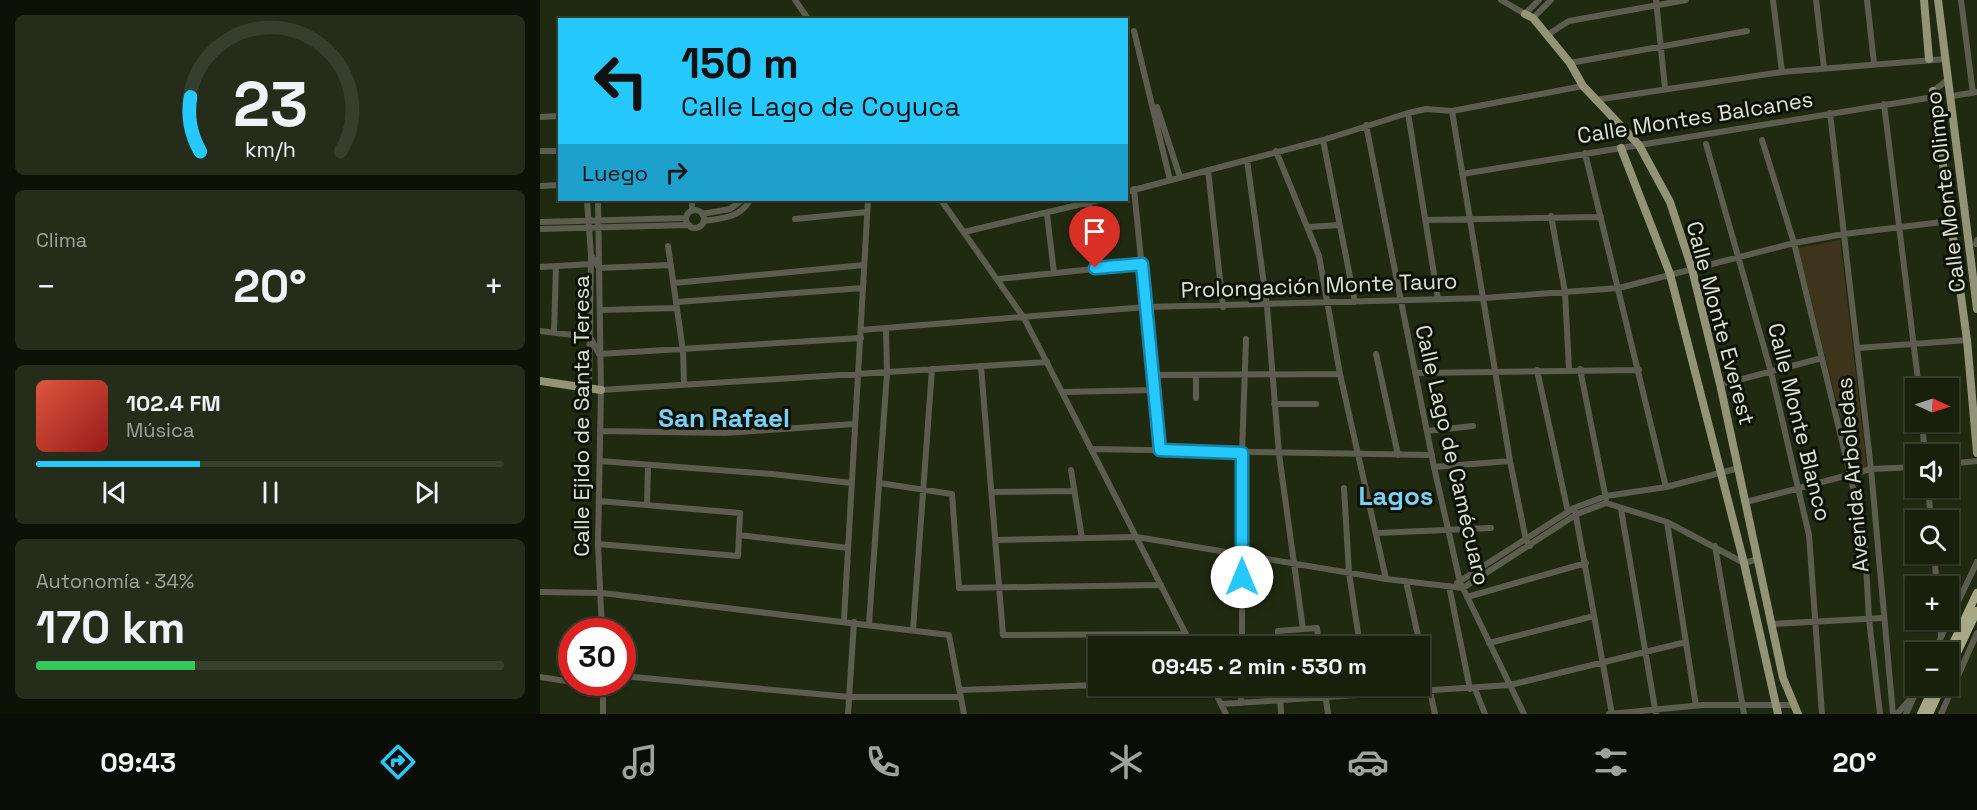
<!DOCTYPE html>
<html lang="es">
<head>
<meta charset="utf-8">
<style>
	:root { --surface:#18200c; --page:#252d1a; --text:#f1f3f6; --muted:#9fa39d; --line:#363e2d; --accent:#25c9fe }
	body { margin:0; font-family:"Space Grotesk",sans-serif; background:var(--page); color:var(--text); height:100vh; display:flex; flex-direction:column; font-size:22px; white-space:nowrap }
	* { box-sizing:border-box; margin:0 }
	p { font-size:20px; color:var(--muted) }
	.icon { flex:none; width:33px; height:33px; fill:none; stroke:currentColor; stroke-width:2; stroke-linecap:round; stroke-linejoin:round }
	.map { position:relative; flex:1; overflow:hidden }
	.side { display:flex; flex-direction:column; gap:15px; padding:15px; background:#0d1207; width:540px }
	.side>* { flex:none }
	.banner { position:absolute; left:18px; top:18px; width:570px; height:183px; border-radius:0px; box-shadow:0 2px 4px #0004,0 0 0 2px var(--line); background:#25c9fe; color:#111; overflow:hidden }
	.needle { width:39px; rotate:93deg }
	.buttons { position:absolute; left:1365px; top:378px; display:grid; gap:12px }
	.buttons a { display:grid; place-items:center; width:54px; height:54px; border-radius:0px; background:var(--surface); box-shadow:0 2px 4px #0004,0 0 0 2px var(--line); font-size:30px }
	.speed { position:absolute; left:18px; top:618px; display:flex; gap:12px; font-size:30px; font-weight:700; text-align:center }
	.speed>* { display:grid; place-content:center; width:78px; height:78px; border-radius:50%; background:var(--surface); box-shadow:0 2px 4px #0004,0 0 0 2px var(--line); line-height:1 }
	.speed .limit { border:9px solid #d22; background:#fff; color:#111 }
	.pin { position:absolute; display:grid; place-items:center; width:51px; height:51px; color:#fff; margin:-62px -26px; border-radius:50% 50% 50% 0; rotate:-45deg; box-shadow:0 0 6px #0007 }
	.pin .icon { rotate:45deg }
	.me { position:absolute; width:66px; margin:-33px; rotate:0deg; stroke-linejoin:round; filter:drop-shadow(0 0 4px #0008) }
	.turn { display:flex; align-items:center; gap:21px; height:126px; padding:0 24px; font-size:27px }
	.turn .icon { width:78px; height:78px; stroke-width:2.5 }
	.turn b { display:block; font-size:42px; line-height:51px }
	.then { display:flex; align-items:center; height:57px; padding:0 24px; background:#0003; gap:12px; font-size:22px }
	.big { font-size:45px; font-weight:800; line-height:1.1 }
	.side .widget { flex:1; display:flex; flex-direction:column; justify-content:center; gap:9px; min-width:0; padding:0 21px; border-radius:9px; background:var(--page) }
	.side .dial { align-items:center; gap:0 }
	.dial svg { height:156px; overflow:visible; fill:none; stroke:var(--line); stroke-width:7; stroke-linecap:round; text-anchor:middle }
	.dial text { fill:var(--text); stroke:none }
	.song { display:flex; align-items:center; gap:18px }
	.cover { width:72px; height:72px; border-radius:9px; background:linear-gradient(135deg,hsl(10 70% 55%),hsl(0 70% 35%)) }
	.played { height:6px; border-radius:3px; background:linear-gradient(90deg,var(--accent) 35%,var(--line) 35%) }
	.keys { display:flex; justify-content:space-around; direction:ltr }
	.heat { display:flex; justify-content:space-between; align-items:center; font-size:33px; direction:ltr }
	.charge { height:9px; border-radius:4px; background:linear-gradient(90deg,#34c759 34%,var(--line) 0) }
	.trip { position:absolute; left:548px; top:636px; width:342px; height:60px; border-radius:0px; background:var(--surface); box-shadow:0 2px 4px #0004,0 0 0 2px var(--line); font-weight:800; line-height:60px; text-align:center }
	.menu { display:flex; height:96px; justify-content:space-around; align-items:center; background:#0a0d05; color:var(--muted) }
	.menu .icon { width:42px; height:42px }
	.menu .selected { color:var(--accent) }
	.menu b { font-size:27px; color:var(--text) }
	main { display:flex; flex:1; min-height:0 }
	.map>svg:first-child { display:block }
	.green { fill:#3e341c }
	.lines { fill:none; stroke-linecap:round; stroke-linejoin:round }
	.minor { stroke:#5d5d4f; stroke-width:6 }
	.major { stroke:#939377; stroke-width:8 }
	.highway { stroke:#a9a886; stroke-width:8 }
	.route-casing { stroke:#1883a5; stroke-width:15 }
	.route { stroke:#25c9fe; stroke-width:10 }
	.labels { text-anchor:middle; stroke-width:6; stroke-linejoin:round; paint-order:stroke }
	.street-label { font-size:22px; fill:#dde4d4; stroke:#0d1106 }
	.quarter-label { font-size:26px; font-weight:bold; fill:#78d1f6; stroke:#0d1106 }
</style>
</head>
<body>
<main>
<section class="side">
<div class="widget dial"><svg viewBox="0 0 100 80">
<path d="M14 69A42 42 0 1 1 86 69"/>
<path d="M14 69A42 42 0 0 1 9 41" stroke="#25c9fe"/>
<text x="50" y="56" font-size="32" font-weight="700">23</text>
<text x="50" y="72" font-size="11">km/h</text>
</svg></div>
<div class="widget"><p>Clima</p>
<div class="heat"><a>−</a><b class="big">20°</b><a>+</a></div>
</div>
<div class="widget">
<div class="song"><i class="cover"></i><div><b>102.4 FM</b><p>Música</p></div></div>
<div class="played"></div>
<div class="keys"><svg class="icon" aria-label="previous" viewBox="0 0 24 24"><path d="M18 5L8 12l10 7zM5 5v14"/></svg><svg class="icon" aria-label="pause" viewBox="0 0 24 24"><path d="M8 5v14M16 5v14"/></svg><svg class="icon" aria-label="next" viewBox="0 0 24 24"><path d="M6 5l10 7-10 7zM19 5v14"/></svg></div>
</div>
<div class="widget"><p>Autonomía · 34%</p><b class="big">170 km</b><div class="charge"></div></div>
</section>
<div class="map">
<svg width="1437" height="714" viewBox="0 0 1437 714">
	<rect width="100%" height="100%" fill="#202a10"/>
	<path class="green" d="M1300 240 1327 468 1314 471 1258 248Z"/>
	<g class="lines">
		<path class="minor" d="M255 0 269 20
			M961 0 985 14 999 0
			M1116 0 1125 88
			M1233 0 1242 72
			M1276 0 1284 68
			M1327 0 1334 63
			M1421 0 1433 93
			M993 18 1011 0
			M594 31 630 180
			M1007 35 1029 21 1146 0
			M1030 63 1207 31
			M1393 91 1409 79
			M1412 96 1437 92
			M1055 100 1242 72 1406 59
			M1344 104 1379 388
			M617 107 640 177
			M912 111 970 461 986 540 990 546
			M868 113 898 299
			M1290 113 1331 469 1353 714
			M0 117 20 116
			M826 125 894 467 920 582 984 714
			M783 140 815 302
			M1222 140 1254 243 1310 474 1325 546 1329 619 1340 714
			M1166 144 1231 372 1269 535 1282 714
			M0 151H20
			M736 151 779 256 800 374 846 579
			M1045 153 1126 487
			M707 160 727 306 739 454 763 629
			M668 170 683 307
			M922 174 1394 97
			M0 186 20 185
			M594 189 620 450
			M586 192 783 140 868 113 886 109 912 111 1043 86
			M47 200 51 255 59 268 130 265
			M58 200 61 390 58 544 62 632
			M152 200V210
			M401 200 484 318 652 646
			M549 202 555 268
			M146 219a9 9 0 1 1 18 0a9 9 0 1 1-18 0Z
			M162 214 190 209 202 200
			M507 214 514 273
			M1011 216 1025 292 1029 369
			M255 219 327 212
			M886 220 1061 217
			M164 221C183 218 200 218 210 200
			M0 222 146 218
			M769 227 799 225
			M0 229 149 225
			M424 232 559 200
			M1436 244 1437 240
			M128 246 143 351 144 383
			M0 267 51 264
			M458 279 602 264
			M134 283 324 265
			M137 302 323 288
			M60 310 137 308
			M321 330 606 307 944 298 1079 288 1254 243 1304 234 1410 221
			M0 331 50 337 59 354 321 338
			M14 332 16 266
			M1318 348 1427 340
			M836 354 858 455
			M441 366 463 635 646 634
			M1040 369 1066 499
			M997 370 1028 512
			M876 373 1099 370
			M614 375 800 374
			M1187 383 1282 358
			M49 389 51 255
			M61 390 507 362
			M523 392 615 390
			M656 398V375
			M734 404H776
			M1382 422 1385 454
			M60 431 185 433 314 424
			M887 431 933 426
			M552 449 892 455
			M60 461 232 474 311 483
			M1408 464 1437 461
			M894 467 970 461
			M531 470 542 538
			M339 483 412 494 419 588 621 585
			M804 488 809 573 820 646
			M1388 488 1391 520
			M452 492 534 491
			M1206 502 1331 469 1376 467
			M1066 503 1127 522 1204 563 1218 559
			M107 505 108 465
			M1081 509 1116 714
			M1035 511 1072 714
			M1127 522 1156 706
			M837 533 951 528
			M199 535 308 548
			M456 540 597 537 846 579 923 588 1037 514 1066 503
			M58 544 198 556 200 513 59 501
			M1175 546 1204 714
			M1394 554 1397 586
			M866 581 895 714
			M917 583 1034 508 1066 496 1126 487 1199 468
			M909 586 930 689
			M0 592 62 593 409 635 424 714
			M927 597 1046 563
			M304 620 328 200
			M1400 620 1401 637
			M329 624 347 373 346 329
			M1231 624 1343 618
			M373 630 392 369
			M949 643 1054 616
			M702 646V453L706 339
			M738 646V631L777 628 779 646
			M836 646 881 645
			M1394 652 1437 562
			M82 676 310 697H421
			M0 677 32 682
			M63 682V714
			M672 686 686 714
			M740 686 741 714
			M784 686 788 714
			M935 689 945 714
			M420 690 558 685
			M701 703V686
			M681 704 970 685 1146 642
			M308 714 314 622
			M1069 714 1163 705H1254
			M1357 714 1372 697
			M1366 714 1379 686
			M1401 714 1437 633"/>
		<path class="major" d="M1384 0 1389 59
			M1398 0 1437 309
			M985 14 993 18 1030 63 1043 86 1099 145 1130 202 1152 269 1180 384 1243 678 1258 714
			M1393 91 1427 340 1437 453
			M1081 148 1130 274 1204 563 1238 714
			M0 381 61 390"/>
		<path class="highway" d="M1408 654 1437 593
			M1408 672 1437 611
			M1381 714 1394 686
			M1389 714 1402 686"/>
	</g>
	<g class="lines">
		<defs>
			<path id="route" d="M555 268 602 264 620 450 702 453V577"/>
		</defs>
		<use href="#route" class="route-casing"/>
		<use href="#route" class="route"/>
	</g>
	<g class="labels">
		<g class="street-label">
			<text transform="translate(1155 117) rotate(-9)" y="8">Calle Montes Balcanes</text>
			<text transform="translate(1405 192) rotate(-97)" y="8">Calle Monte Olimpo</text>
			<text transform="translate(779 285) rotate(-2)" y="8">Prolongación Monte Tauro</text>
			<text transform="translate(1181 323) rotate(75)" y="8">Calle Monte Everest</text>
			<text transform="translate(41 416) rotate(-90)" y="8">Calle Ejido de Santa Teresa</text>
			<text transform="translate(1260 422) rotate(76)" y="8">Calle Monte Blanco</text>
			<text transform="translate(913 455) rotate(77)" y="8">Calle Lago de Camécuaro</text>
			<text transform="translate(1312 475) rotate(-95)" y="8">Avenida Arboledas</text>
		</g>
		<g class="quarter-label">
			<text x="184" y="427">San Rafael</text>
			<text x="856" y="505">Lagos</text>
		</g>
	</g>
</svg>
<div class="buttons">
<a><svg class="needle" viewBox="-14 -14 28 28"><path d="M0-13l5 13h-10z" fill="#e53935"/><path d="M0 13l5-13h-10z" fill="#9fa39d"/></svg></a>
<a><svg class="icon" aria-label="sound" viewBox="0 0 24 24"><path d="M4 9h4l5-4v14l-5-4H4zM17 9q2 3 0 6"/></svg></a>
<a><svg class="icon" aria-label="search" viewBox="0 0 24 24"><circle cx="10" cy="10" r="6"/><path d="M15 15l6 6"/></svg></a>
<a>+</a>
<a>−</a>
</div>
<div class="speed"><div class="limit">30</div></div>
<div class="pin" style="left:555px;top:268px;background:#d93025"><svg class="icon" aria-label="arrive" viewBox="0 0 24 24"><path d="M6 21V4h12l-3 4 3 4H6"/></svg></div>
<svg class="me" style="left:702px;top:577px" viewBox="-20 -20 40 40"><circle r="19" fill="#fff"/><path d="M0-13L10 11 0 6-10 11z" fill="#25c9fe"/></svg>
<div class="trip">09:45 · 2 min · 530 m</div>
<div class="banner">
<div class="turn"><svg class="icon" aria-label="left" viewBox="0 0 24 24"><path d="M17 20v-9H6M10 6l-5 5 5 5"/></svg><div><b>150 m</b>Calle Lago de Coyuca</div></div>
<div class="then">Luego<svg class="icon" aria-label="right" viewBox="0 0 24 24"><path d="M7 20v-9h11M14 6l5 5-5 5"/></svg></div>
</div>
</div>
</main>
<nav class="menu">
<b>09:43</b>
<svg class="icon selected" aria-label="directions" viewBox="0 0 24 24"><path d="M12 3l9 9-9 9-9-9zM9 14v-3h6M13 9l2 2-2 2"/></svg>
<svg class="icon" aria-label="music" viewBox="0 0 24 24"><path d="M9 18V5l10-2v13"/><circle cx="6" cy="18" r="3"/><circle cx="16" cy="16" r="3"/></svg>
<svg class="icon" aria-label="phone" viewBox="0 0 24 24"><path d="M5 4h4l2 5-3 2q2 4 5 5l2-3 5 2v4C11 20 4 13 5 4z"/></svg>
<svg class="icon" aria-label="climate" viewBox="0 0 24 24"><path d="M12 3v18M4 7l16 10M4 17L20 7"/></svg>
<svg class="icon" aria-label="car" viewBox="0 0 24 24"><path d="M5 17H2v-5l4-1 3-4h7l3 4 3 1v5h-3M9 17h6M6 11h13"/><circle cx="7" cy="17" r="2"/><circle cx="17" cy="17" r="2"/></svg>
<svg class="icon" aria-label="filters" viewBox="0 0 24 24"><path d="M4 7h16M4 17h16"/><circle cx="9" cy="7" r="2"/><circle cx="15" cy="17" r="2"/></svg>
<b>20°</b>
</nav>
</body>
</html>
